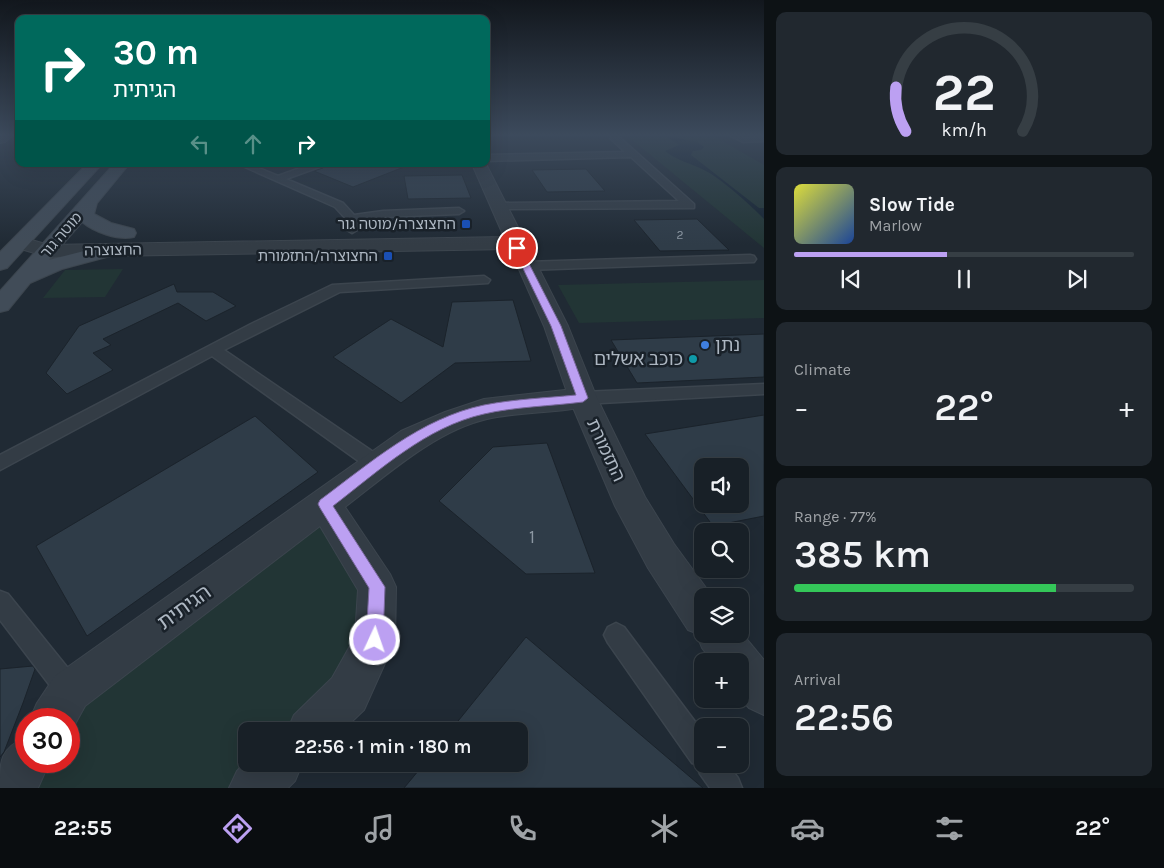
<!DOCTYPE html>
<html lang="en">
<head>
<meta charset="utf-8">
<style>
	:root { --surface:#182027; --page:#21282f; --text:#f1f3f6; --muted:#9fa3a7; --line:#363e44; --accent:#bca0f2 }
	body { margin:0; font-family:Karla,"Noto Sans Hebrew",sans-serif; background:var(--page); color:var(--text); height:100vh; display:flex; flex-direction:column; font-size:19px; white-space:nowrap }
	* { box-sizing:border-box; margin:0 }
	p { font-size:16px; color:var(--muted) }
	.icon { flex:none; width:28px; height:28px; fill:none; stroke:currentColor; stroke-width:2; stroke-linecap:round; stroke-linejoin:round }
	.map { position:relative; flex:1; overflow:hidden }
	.details { display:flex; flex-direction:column; gap:12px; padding:12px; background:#0d1215; width:400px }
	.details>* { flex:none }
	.banner { position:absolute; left:15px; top:15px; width:475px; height:152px; border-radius:10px; box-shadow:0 5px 20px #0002,0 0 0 1px var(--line); background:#00695c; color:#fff; overflow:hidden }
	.tools { position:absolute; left:694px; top:458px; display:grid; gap:10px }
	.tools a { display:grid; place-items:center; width:55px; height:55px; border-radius:10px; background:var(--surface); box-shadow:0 5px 20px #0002,0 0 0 1px var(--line); font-size:25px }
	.speed { position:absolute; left:15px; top:708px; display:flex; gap:10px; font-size:25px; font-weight:700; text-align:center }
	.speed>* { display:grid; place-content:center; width:65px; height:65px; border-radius:50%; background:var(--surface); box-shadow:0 5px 20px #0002,0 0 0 1px var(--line); line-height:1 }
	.speed .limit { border:8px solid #d22; background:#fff; color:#111 }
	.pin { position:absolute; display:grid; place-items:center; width:42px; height:42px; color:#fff; margin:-21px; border:2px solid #fff; border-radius:50%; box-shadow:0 1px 5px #0007 }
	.me { position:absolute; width:55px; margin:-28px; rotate:3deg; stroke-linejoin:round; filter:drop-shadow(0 0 4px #0008) }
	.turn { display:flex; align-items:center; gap:18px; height:105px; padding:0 15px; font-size:22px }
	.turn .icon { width:65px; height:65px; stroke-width:2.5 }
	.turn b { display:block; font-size:35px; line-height:42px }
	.lanes { display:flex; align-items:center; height:48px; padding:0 15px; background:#0003; justify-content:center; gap:25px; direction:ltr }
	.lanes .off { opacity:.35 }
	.big { font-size:38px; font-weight:600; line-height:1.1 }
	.details .card { flex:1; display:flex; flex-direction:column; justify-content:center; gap:8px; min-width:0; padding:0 18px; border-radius:10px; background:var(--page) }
	.details .dial { align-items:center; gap:0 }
	.dial svg { height:130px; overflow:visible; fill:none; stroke:var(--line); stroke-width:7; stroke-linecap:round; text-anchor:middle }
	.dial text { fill:var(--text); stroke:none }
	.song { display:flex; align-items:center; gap:15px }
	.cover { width:60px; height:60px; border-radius:8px; background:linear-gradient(135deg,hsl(60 70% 55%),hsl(220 70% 35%)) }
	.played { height:5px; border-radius:2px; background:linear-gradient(90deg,var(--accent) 45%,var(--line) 45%) }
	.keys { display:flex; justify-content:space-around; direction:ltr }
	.heat { display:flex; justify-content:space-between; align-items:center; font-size:28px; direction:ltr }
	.charge { height:8px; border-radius:4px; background:linear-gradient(90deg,#34c759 77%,var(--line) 0) }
	.trip { position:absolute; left:238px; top:722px; width:290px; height:50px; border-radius:10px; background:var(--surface); box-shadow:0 5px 20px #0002,0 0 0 1px var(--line); font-weight:600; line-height:50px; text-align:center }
	.menu { display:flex; height:80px; justify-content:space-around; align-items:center; background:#0a0d10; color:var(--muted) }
	.menu .icon { width:35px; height:35px }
	.menu .current { color:var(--accent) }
	.menu b { font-size:22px; color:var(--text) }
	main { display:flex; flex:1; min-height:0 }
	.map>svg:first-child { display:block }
	.green { fill:#223535 }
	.water { fill:#142230 }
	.building { fill:#2f3c48; stroke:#1b232b; fill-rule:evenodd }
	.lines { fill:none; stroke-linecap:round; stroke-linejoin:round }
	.service-casing { stroke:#3c454e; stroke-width:3 }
	.minor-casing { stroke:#3c454e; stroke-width:2 }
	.tertiary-casing { stroke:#3c454e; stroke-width:2 }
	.secondary-casing { stroke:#3c454e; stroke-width:2 }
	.service { fill:#333c45; fill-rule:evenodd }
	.minor { fill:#333c45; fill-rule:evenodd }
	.tertiary { fill:#333c45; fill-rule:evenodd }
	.secondary { fill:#414c58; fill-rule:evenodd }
	.route { fill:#bca0f2; stroke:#7a689d }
	.transit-dot { fill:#1a4fb4; stroke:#192129; stroke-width:2 }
	.shop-dot { fill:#3f7fe0; stroke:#192129; stroke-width:2 }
	.culture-dot { fill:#0f9aa8; stroke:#192129; stroke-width:2 }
	.labels { text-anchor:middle; stroke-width:5; stroke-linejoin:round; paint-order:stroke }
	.far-number-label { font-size:12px; fill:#8c97a2 }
	.far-poi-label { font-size:15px; fill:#adb7c2; stroke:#192129; text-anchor:end }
	.far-street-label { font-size:15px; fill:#adb7c2; stroke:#192129 }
	.poi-label { font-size:18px; fill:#adb7c2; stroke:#192129; text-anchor:start }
	.street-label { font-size:18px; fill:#adb7c2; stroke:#192129 }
	.near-number-label { font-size:18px; fill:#8c97a2 }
	.near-street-label { font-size:21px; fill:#adb7c2; stroke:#192129 }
</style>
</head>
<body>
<main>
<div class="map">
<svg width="764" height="788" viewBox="0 0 764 788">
	<rect width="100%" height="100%" fill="#202a34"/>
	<path class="green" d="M626 135H712L764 165V248Z
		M123 269 105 297 43 298 65 270Z
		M764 280V318L579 323 558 285Z
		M318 523 362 593 357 638 337 680 285 731H246V764H252L228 788H30L44 761H69V720L81 700Z"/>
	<path class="water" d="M664 135 697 142 704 147 701 150 693 151 691 155 759 208H764V219C753 207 718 176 704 170 690 163 678 161 665 151L679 145Z"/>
	<path class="building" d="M325 164H409V165L353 187 314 171 323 168Z
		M586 169 605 191 547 192 532 170Z
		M462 175 471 198 408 199 404 176Z
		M697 219 729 250 660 251 634 220Z
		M174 284 177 292H213L236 306 206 321 178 303 103 339 111 345 93 353 113 370 67 394 46 373 79 326Z
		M513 300 531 361 455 363 401 403 333 357 391 319 443 347 452 302Z
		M764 334V377L637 383 611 340Z
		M764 415V516L713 526 645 434ZM702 466H740V504H702Z
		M255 416 318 472 87 636 36 546Z
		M547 443 595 573 526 574 439 501 493 447Z
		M526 637 703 788H404L424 764H519V731H450Z
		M33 666 35 669 23 703 4 752 0 757V669Z"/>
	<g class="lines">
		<defs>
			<path id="service" d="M611 135H617L694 204V208L498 209 493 206 498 203 679 201 631 157 486 161V155L625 152 611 139Z
				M729 135H739L744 138 764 137V141L743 142Z
				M238 164H249L278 176 311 164H323L322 166 286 179 343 203 354 215 383 211 459 208 464 211 459 214 383 217 357 221V230L352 233 347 230V220L335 207Z
				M750 255 754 256 756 259 754 262 526 270 520 266 526 262Z
				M484 276 490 280 488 283 340 292 224 350 385 460 387 465 385 470 378 472 371 470 212 356 0 470V455L251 324 332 285Z
				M764 384V394L583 404 577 402 575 398 577 394 583 392Z
				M0 591 8 594 79 682 83 691 79 700 70 704 61 700 0 620Z
				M616 623 624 627 702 731V764H727L738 778 742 788H710L700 774 696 764 692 763 608 643 604 635 608 627Z"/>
			<path id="minor" d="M0 135H13L5 142 0 143Z
				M583 388 593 391 597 398 593 405C559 414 521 411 487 419 435 431 387 475 345 507L390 574 396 587 395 641 364 710 342 731H287L294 715 332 678 355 637 358 590 320 526 85 706 69 735V719H30L37 703 55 676 401 431 445 412 484 399Z
				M26 737V761H50L38 788H0C0 760 0 749 26 737Z
				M246 761V764H302L295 781 288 788H229L237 771Z"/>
			<path id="tertiary" d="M472 164H486L568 326 597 398 645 497 674 544 712 596H702V634H740V631L764 660V715L749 708 740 698V661H712L702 648 696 633 688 630 648 568 615 506 569 398 544 326 510 249 48 257 14 247 11 243 14 239 21 237 49 245 504 237Z"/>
			<path id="secondary" d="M87 164H102L7 268 0 270V252Z
				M114 164H129L97 203 94 214 111 223 134 229 136 233 134 237C118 241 94 232 82 222L49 260 111 244 118 246 121 250 118 254 62 269 30 283 8 310 0 312V291Z"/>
		</defs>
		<use href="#service" class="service-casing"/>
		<use href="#minor" class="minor-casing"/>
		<use href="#tertiary" class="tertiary-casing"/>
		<use href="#secondary" class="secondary-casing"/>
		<use href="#service" class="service"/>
		<use href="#minor" class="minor"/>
		<use href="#tertiary" class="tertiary"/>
		<use href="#secondary" class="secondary"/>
	</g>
	<linearGradient id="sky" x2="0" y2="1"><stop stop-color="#12171d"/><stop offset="0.55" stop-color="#3c4a5c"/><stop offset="1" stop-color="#3c4a5c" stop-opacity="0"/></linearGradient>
	<rect width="764" height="245" fill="url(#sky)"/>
	<path class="route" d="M517 245 521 248 561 326 588 398 583 402C552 406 513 407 484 414 426 427 380 470 333 506L385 587 383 640 381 646 375 649 369 646 366 640 369 588 320 508 318 504 320 500C370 463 421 418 484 405 514 399 546 398 576 395L551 326 513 248Z"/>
	<g class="transit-dot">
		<rect x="461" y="219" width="10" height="10" rx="2.5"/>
		<rect x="383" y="251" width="10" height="10" rx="2.5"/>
	</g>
	<circle class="shop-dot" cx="705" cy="345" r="5"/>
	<circle class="culture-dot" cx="693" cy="359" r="5"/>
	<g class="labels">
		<g class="far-number-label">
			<text x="680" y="239">2</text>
		</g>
		<g class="far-poi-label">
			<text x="456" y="229">החצוצרה/מוטה גור</text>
			<text x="378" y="261">החצוצרה/התזמורת</text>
		</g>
		<g class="far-street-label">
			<text transform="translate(61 235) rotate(-49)" y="5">מוטה גור</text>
			<text transform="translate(113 250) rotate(-1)" y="5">החצוצרה</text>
		</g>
		<g class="poi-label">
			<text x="715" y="351">נתן</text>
			<text x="683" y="365" text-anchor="end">כוכב אשלים</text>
		</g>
		<g class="street-label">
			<text transform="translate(606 450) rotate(65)" y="6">התזמורת</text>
		</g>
		<g class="near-number-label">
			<text x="532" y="543">1</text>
		</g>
		<g class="near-street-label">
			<text transform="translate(184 607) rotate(-36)" y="7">הגיתית</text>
		</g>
	</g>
</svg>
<div class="tools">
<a><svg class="icon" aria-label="sound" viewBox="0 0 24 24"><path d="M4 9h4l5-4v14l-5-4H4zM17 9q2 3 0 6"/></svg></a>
<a><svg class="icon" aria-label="search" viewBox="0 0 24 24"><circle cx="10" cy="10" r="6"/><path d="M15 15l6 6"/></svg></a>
<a><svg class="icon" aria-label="layers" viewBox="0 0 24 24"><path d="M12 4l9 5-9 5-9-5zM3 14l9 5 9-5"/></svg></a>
<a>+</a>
<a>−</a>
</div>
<div class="speed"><div class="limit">30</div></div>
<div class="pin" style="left:517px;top:248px;background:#d93025"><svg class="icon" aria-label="arrive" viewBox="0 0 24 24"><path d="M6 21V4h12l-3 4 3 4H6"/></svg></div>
<svg class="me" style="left:375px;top:640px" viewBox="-20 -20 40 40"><circle r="17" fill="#bca0f2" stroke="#fff" stroke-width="3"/><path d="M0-11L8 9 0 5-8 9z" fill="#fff"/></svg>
<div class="trip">22:56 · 1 min · 180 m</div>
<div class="banner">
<div class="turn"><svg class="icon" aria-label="right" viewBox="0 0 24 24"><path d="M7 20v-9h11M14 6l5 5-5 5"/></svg><div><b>30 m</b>הגיתית</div></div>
<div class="lanes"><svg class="icon off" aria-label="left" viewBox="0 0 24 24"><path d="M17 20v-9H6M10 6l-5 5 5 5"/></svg><svg class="icon off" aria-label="ahead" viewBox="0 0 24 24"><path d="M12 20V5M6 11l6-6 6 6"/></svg><svg class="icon" aria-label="right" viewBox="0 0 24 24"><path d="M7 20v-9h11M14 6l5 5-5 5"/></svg></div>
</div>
</div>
<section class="details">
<div class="card dial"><svg viewBox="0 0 100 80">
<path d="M14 69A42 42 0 1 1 86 69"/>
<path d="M14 69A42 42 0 0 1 8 42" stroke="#bca0f2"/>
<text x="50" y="56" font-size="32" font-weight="700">22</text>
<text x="50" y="72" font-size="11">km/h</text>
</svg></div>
<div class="card">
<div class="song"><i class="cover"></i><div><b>Slow Tide</b><p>Marlow</p></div></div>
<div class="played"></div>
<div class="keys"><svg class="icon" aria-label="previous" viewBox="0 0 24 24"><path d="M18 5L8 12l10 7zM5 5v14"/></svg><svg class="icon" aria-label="pause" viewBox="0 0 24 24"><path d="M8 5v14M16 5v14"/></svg><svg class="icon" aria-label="next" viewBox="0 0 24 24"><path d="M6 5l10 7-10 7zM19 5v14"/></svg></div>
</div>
<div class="card"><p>Climate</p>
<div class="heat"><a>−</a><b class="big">22°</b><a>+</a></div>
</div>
<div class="card"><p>Range · 77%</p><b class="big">385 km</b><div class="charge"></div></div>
<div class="card"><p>Arrival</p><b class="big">22:56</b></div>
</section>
</main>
<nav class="menu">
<b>22:55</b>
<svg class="icon current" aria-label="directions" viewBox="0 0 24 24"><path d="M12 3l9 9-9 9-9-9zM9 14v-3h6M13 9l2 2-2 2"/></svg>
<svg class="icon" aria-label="music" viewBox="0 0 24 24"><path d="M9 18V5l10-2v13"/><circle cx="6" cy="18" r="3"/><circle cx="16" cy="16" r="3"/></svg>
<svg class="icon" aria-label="phone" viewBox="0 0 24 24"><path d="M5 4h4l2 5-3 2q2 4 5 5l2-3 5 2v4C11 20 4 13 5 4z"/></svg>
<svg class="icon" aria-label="climate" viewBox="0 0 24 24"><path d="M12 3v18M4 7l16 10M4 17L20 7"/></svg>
<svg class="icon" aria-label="car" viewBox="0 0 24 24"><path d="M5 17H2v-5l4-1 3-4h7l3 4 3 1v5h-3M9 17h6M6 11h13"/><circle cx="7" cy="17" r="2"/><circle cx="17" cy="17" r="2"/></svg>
<svg class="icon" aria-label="filters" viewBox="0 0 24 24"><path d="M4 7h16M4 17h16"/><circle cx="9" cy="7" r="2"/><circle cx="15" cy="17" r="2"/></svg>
<b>22°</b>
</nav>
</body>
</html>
